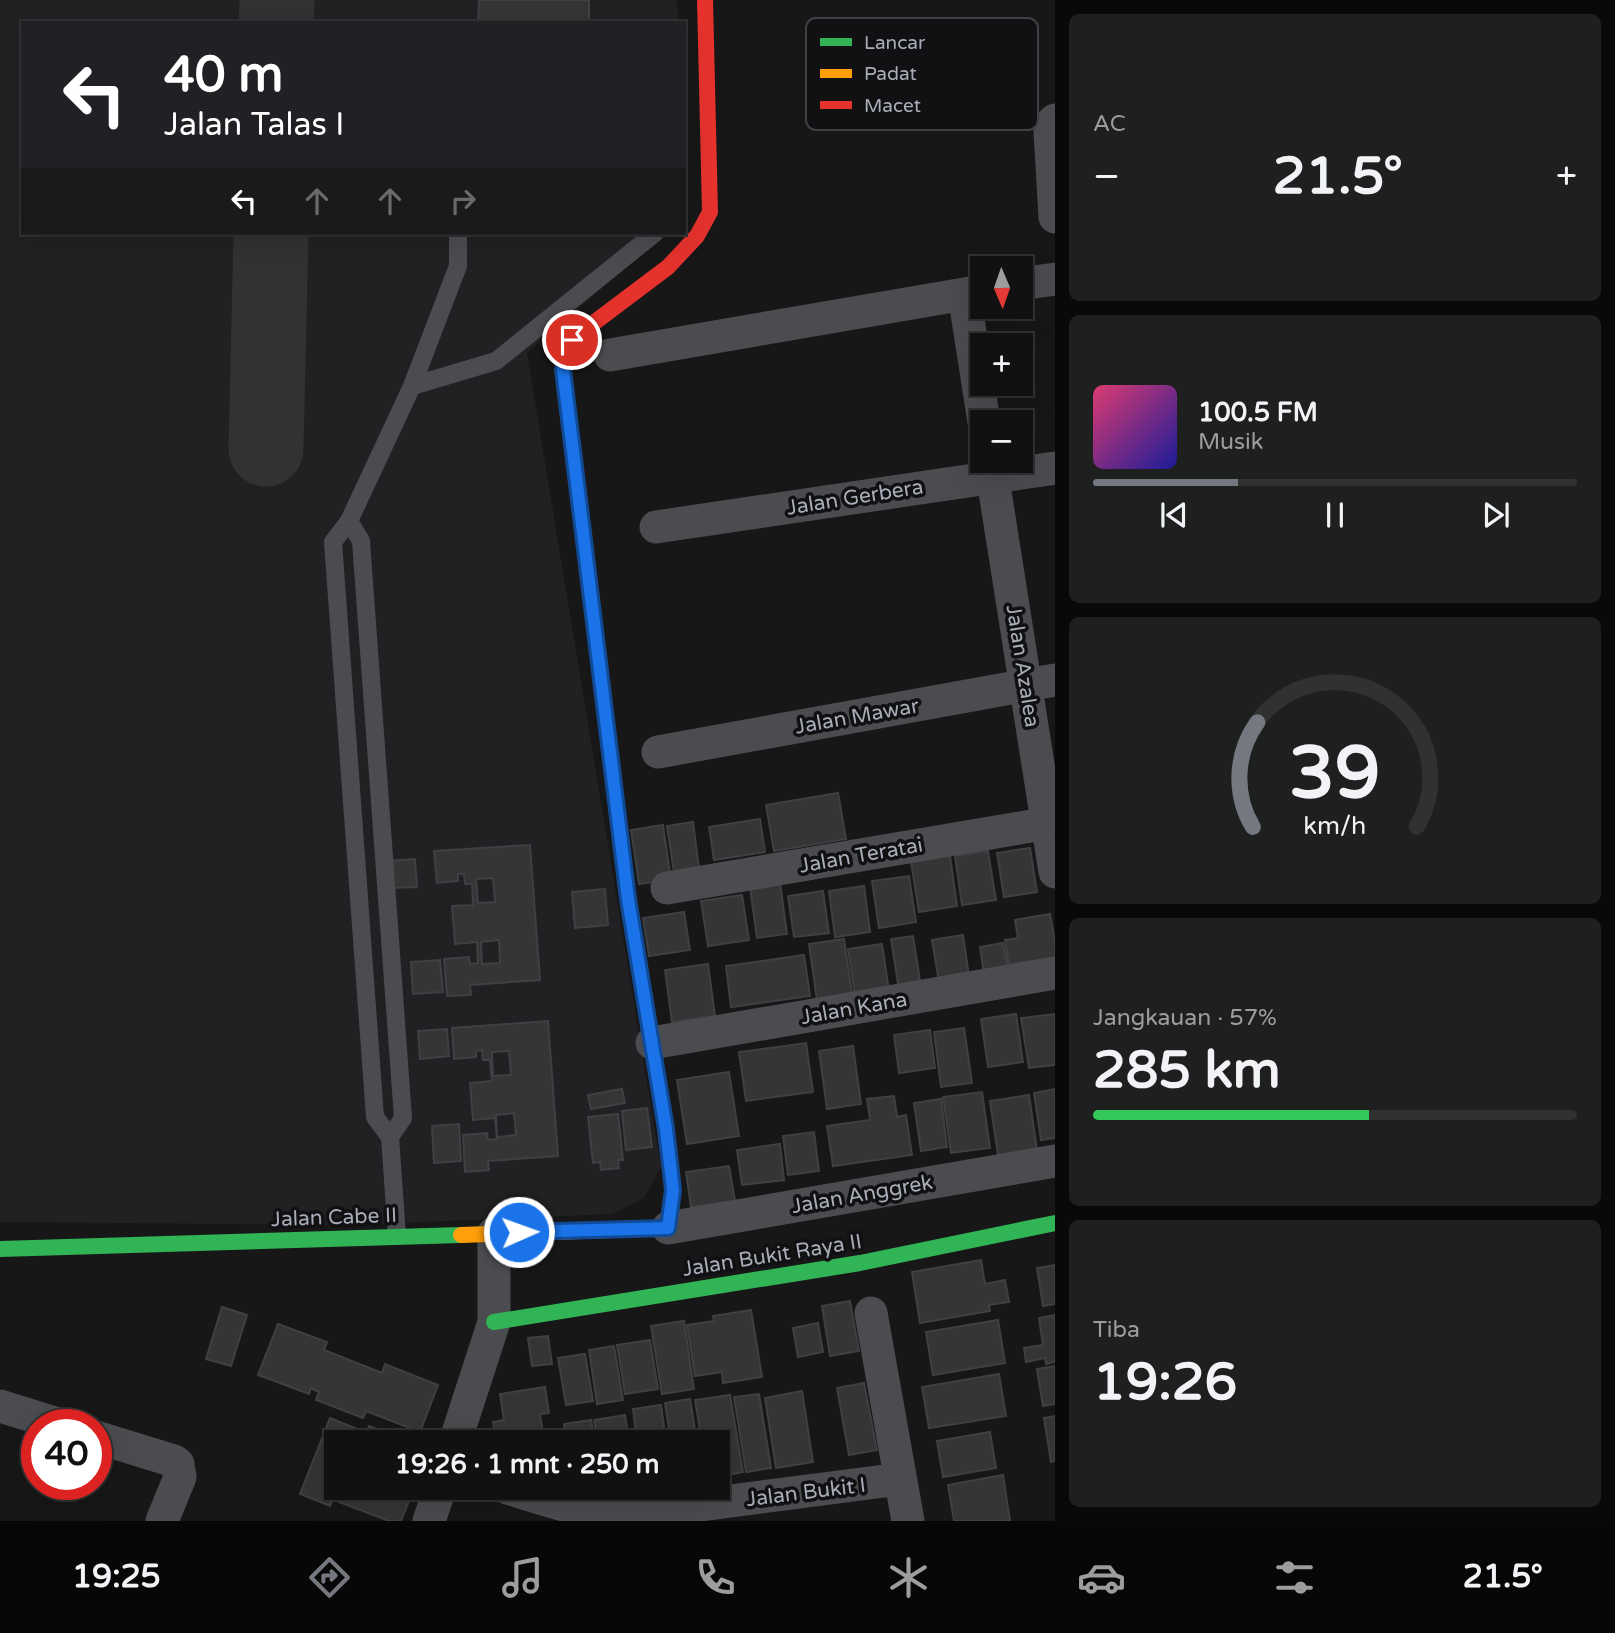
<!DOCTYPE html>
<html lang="id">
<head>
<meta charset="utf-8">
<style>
	:root { --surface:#111; --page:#1e1f1f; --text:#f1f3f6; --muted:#9c9d9f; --line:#303131; --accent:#757880 }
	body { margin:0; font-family:"Varela Round",sans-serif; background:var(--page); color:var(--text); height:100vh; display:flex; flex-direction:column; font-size:26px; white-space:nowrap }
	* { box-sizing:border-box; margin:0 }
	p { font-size:23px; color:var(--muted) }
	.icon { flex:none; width:38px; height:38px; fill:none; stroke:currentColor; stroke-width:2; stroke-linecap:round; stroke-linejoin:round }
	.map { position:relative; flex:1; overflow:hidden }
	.side { display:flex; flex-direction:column; gap:14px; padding:14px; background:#090909; width:560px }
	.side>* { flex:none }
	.guide { position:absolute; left:21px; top:21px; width:665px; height:214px; border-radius:0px; box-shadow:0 7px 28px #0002,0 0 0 2px var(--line); background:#202124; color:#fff; overflow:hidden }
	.needle { width:46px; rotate:178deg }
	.tools { position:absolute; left:970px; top:256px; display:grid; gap:14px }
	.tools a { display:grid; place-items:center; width:63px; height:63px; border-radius:0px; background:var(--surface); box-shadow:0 7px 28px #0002,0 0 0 2px var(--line); font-size:35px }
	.speed { position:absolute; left:21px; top:1409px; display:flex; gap:14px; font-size:35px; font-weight:700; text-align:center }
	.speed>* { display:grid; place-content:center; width:91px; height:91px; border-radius:50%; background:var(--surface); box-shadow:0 7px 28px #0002,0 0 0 2px var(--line); line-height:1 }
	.speed .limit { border:10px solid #d22; background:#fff; color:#111 }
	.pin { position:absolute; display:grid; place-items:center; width:60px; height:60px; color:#fff; margin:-30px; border:4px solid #fff; border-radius:50%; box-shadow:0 2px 7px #0007 }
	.me { position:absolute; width:77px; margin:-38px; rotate:88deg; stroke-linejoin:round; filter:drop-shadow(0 0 5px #0008) }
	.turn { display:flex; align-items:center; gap:24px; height:147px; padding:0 28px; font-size:32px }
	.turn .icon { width:91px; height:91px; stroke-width:2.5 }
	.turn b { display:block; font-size:49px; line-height:60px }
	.lanes { display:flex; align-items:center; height:66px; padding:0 28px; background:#0003; justify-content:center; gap:35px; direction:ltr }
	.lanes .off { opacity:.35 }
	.big { font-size:52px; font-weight:700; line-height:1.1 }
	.side .tile { flex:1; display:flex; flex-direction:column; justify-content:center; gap:10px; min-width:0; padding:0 24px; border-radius:10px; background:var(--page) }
	.side .dial { align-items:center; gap:0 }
	.dial svg { height:182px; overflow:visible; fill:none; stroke:var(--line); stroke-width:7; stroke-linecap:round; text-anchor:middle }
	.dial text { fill:var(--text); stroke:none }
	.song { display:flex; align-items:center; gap:21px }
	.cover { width:84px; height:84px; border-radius:10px; background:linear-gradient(135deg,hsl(340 70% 55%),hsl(240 70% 35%)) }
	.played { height:7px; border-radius:4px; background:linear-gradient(90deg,var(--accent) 30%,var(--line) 30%) }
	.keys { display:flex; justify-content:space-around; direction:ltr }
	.heat { display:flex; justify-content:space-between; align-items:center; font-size:38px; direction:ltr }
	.charge { height:10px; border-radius:5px; background:linear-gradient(90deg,#34c759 57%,var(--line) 0) }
	.trip { position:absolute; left:324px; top:1430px; width:406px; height:70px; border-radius:0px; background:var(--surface); box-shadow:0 7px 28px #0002,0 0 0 2px var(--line); font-weight:700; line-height:70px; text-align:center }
	.tabs { display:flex; height:112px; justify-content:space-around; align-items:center; background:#070707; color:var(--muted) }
	.tabs .icon { width:49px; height:49px }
	.tabs .current { color:var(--accent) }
	.tabs b { font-size:32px; color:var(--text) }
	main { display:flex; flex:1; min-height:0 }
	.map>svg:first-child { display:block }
	.built { fill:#212123 }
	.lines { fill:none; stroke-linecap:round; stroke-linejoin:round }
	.taxiway { stroke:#313233; stroke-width:75 }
	.building { fill:#353536; stroke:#3f4043; stroke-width:2; fill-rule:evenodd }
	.lane { stroke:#4b4c50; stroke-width:18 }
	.street { stroke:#4b4c50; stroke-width:33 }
	.fast { stroke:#30b455; stroke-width:16 }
	.slow { stroke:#ff9f0a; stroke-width:16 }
	.jam { stroke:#e5322d; stroke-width:16 }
	.route-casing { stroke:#114b97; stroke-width:18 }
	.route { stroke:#1a73e8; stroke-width:12 }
	.labels { text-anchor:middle; stroke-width:7; stroke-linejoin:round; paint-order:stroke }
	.street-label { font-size:21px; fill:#a8adb8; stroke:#111113 }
	.key { fill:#111113; stroke:#3e4045; stroke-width:2 }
	.key-label { font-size:19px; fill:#a8adb8 }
</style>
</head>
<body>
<main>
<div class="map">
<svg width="1055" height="1521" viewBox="0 0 1055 1521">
	<rect width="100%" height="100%" fill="#171717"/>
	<path class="built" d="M0 0H677L679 23H23V233H666L527 353 661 1167 644 1198 612 1214 355 1225 0 1222Z"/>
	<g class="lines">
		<path class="taxiway" d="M276 23 277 0
			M266 449 271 233"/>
	</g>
	<path class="building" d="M479 0H589V23H478Z
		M838 793 846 839 774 851 766 805Z
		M760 819 765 852 714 860 709 827Z
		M693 822 700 876 675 879 667 826Z
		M663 825 671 880 639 884 631 830Z
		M530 845 540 980 470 985 471 995 447 996 444 959 469 957 470 964 478 963 477 942 455 944 452 906 473 905 472 884H465L464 874H458V881L437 883 434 851ZM493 878 495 902 478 903 476 879ZM499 940 500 963 482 964 481 942Z
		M1030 848 1037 892 1004 897 997 853Z
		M988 851 996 900 962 905 955 856Z
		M950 856 957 906 919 912 911 862Z
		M415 859 417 887 391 888 389 861Z
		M909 876 916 922 879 928 872 881Z
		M780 883 787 934 757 938 750 887Z
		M864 886 870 932 835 937 829 891Z
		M605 889 608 925 575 928 572 892Z
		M823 891 829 933 794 937 788 896Z
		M742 895 749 940 708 946 701 901Z
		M684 912 690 950 649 956 643 918Z
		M1050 914 1055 942V963L1010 971 1005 940 1018 938 1015 920Z
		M963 935 970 983 940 988 932 940Z
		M913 936 921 987 899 990 891 939Z
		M844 939 853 1002 818 1007 809 944Z
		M1003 943 1008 970 984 974 980 947Z
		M882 944 890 998 856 1003 848 949Z
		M804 955 810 996 731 1007 726 966Z
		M440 960 443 992 413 994 411 962Z
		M708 964 715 1016 672 1022 665 970Z
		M1016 1014 1023 1062 988 1067 981 1019Z
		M1055 1014V1065L1029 1068 1021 1018Z
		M548 1021 558 1156 488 1161 489 1170 465 1172 463 1135 487 1133 488 1140 497 1139 495 1118 473 1120 470 1083 492 1081 490 1060H483L482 1050 476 1051V1057L454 1059 452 1028ZM509 1051 511 1075 493 1076 492 1052ZM514 1113 516 1135 497 1137 496 1115Z
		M964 1028 972 1083 941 1087 934 1032Z
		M447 1029 449 1056 420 1059 418 1031Z
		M930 1030 935 1068 899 1073 894 1035Z
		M806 1043 813 1092 746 1101 739 1052Z
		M853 1046 861 1104 827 1109 819 1051Z
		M729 1072 739 1136 687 1144 677 1080Z
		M622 1089 625 1103 591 1109 588 1095Z
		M1055 1089V1138L1041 1140 1034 1093Z
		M982 1092 990 1148 951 1153 943 1097Z
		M1029 1095 1037 1150 998 1155 990 1101Z
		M894 1096 897 1117 906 1115 912 1155 833 1166 827 1126 870 1120 867 1099Z
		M941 1099 947 1147 921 1151 914 1103Z
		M647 1108 652 1147 626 1150 622 1111Z
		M618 1114 623 1160H618L619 1168 601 1170 600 1162 593 1163 588 1117Z
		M459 1124 461 1161 434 1163 432 1126Z
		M814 1132 819 1171 788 1175 783 1136Z
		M780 1144 784 1180 742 1185 737 1150Z
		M729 1166 735 1201 691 1207 686 1172Z
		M981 1260 985 1284 1005 1280 1009 1302 989 1305 990 1311 920 1323 912 1272Z
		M1055 1265V1304L1043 1306 1037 1268Z
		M850 1301 859 1351 830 1356 822 1306Z
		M222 1307 247 1315 231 1366 206 1359Z
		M751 1310 762 1377 723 1383 722 1372 695 1376 687 1325 714 1321 713 1316Z
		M1055 1315V1362L1046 1364 1045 1358 1026 1362 1024 1348 1043 1345 1039 1318Z
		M998 1320 1005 1363 933 1375 926 1332Z
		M684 1321 694 1389 662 1394 651 1326Z
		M818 1323 823 1352 798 1357 793 1328Z
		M278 1324 327 1342 324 1350 382 1373 385 1364 438 1385 420 1432 366 1411 363 1418 316 1400 319 1392 311 1388 309 1394 258 1375Z
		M548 1336 552 1364 532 1366 528 1338Z
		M650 1340 658 1389 625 1394 617 1345Z
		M614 1346 623 1400 597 1404 589 1350Z
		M585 1354 593 1401 566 1405 558 1358Z
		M1055 1366V1404L1043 1406 1037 1369Z
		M999 1374 1006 1416 929 1428 922 1387Z
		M864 1383 877 1450 849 1455 837 1388Z
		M545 1387 549 1413 540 1414 543 1433 496 1441 493 1422 504 1420 500 1394Z
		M802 1391 813 1462 776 1468 765 1398Z
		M759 1394 771 1468 746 1472 734 1397Z
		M730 1395 743 1472 718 1477V1442H702L695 1400Z
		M690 1399 697 1442H671L665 1403Z
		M661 1405 666 1442H637L633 1409Z
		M625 1415 629 1442H598L594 1420Z
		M1055 1416V1461L1051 1462 1044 1418Z
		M330 1418 360 1430 355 1442H336L337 1488 330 1506 300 1494Z
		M591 1420 595 1442H566L564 1424Z
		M369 1426 410 1442H363Z
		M990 1432 996 1468 943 1477 937 1441Z
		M1003 1475 1010 1521H954L948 1485Z
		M345 1488H414L401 1521H389L339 1502Z
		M572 1488H601L602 1491 573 1495Z"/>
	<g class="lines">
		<path class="lane" d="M412 386 496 361 655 233
			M349 521 361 541 403 1118 390 1137
			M397 1236 390 1137 375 1117 333 542 349 521 412 386 458 266V233"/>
		<path class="street" d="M1055 120 1052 123 1050 132 1055 217
			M1020 284 1055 279
			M964 294 984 422
			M610 355 982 291
			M990 460 1055 872
			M656 527 1055 468
			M658 752 1055 680
			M667 888 1055 822
			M652 1043 1055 973
			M668 1228 1055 1161
			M871 1313 908 1521
			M0 1406 58 1424
			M96 1437 174 1461 178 1464 180 1477 162 1521
			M455 1442 494 1322V1233
			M507 1488C548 1500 588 1516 631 1514L900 1479
			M429 1521 440 1488"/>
		<path class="fast" d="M595 322 572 340 563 370 628 899 647 1015
			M0 1249 461 1235
			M494 1322 860 1263 1055 1223"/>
		<path class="slow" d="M461 1235 668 1228 673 1190 666 1129 647 1015"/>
		<path class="jam" d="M595 322 668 267 697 236 710 212 705 0"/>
	</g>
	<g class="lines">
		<defs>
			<path id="route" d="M519 1232 668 1228 673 1190 666 1129 628 899 563 370 572 340"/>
		</defs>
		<use href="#route" class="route-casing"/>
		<use href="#route" class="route"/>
	</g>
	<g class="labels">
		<g class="street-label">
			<text transform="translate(855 497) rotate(-9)" y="7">Jalan Gerbera</text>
			<text transform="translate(1023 666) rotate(81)" y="7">Jalan Azalea</text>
			<text transform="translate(857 716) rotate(-10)" y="7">Jalan Mawar</text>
			<text transform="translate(861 855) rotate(-10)" y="7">Jalan Teratai</text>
			<text transform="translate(854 1008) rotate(-10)" y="7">Jalan Kana</text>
			<text transform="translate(862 1194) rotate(-10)" y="7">Jalan Anggrek</text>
			<text transform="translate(334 1217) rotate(-2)" y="7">Jalan Cabe II</text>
			<text transform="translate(772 1255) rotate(-9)" y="7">Jalan Bukit Raya II</text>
			<text transform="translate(806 1492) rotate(-7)" y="7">Jalan Bukit I</text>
		</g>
	</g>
	<rect x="806" y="18" width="232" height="112" rx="10" class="key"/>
	<rect x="820" y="38" width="32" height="8" fill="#30b455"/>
	<rect x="820" y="69" width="32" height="9" fill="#ff9f0a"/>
	<rect x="820" y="101" width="32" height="8" fill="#e5322d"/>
	<g class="key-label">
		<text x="864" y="49">Lancar</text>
		<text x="864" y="80">Padat</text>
		<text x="864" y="112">Macet</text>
	</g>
</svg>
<div class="tools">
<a><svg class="needle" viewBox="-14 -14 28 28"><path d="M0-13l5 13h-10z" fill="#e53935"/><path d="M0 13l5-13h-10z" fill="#9c9d9f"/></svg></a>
<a>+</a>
<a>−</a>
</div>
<div class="speed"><div class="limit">40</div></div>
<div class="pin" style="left:572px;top:340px;background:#d93025"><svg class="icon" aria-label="arrive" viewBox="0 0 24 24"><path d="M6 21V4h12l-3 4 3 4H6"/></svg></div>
<svg class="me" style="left:519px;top:1232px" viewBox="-20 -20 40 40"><circle r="17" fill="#1a73e8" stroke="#fff" stroke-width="3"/><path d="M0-11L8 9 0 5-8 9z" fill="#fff"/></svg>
<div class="trip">19:26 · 1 mnt · 250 m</div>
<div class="guide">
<div class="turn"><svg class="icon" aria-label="left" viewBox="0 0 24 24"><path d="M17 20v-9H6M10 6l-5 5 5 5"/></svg><div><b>40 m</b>Jalan Talas I</div></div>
<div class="lanes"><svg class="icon" aria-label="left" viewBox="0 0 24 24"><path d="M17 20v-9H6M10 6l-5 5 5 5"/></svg><svg class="icon off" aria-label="ahead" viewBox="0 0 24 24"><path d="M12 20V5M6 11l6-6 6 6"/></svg><svg class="icon off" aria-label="ahead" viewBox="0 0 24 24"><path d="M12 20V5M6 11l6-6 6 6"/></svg><svg class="icon off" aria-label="right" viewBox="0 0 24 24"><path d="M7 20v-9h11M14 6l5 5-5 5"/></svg></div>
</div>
</div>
<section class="side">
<div class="tile"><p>AC</p>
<div class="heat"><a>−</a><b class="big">21.5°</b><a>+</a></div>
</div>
<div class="tile">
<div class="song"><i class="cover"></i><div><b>100.5 FM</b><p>Musik</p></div></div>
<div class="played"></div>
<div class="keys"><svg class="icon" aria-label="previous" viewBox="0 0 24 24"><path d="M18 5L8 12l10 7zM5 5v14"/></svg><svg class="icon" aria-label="pause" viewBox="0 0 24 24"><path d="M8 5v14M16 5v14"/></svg><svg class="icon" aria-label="next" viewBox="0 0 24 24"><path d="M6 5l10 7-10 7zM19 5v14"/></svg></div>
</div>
<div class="tile dial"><svg viewBox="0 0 100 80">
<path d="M14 69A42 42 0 1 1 86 69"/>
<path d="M14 69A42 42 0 0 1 16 23" stroke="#757880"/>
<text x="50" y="56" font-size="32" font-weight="700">39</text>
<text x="50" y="72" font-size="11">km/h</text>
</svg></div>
<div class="tile"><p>Jangkauan · 57%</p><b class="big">285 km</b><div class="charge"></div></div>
<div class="tile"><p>Tiba</p><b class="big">19:26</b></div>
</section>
</main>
<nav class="tabs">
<b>19:25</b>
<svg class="icon current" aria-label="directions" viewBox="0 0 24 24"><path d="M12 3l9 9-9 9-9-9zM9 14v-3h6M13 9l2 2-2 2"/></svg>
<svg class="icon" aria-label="music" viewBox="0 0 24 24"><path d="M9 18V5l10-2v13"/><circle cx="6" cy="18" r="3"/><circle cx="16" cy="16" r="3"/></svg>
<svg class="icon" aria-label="phone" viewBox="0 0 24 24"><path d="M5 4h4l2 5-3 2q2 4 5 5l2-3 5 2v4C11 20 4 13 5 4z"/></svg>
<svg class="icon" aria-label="climate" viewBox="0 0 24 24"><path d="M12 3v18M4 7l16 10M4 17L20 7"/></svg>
<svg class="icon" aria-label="car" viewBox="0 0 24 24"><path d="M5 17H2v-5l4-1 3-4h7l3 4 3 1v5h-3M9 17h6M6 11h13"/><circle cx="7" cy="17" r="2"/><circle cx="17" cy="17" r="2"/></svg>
<svg class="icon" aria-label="filters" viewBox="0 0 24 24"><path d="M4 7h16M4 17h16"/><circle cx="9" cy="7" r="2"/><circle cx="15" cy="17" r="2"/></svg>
<b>21.5°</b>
</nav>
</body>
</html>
